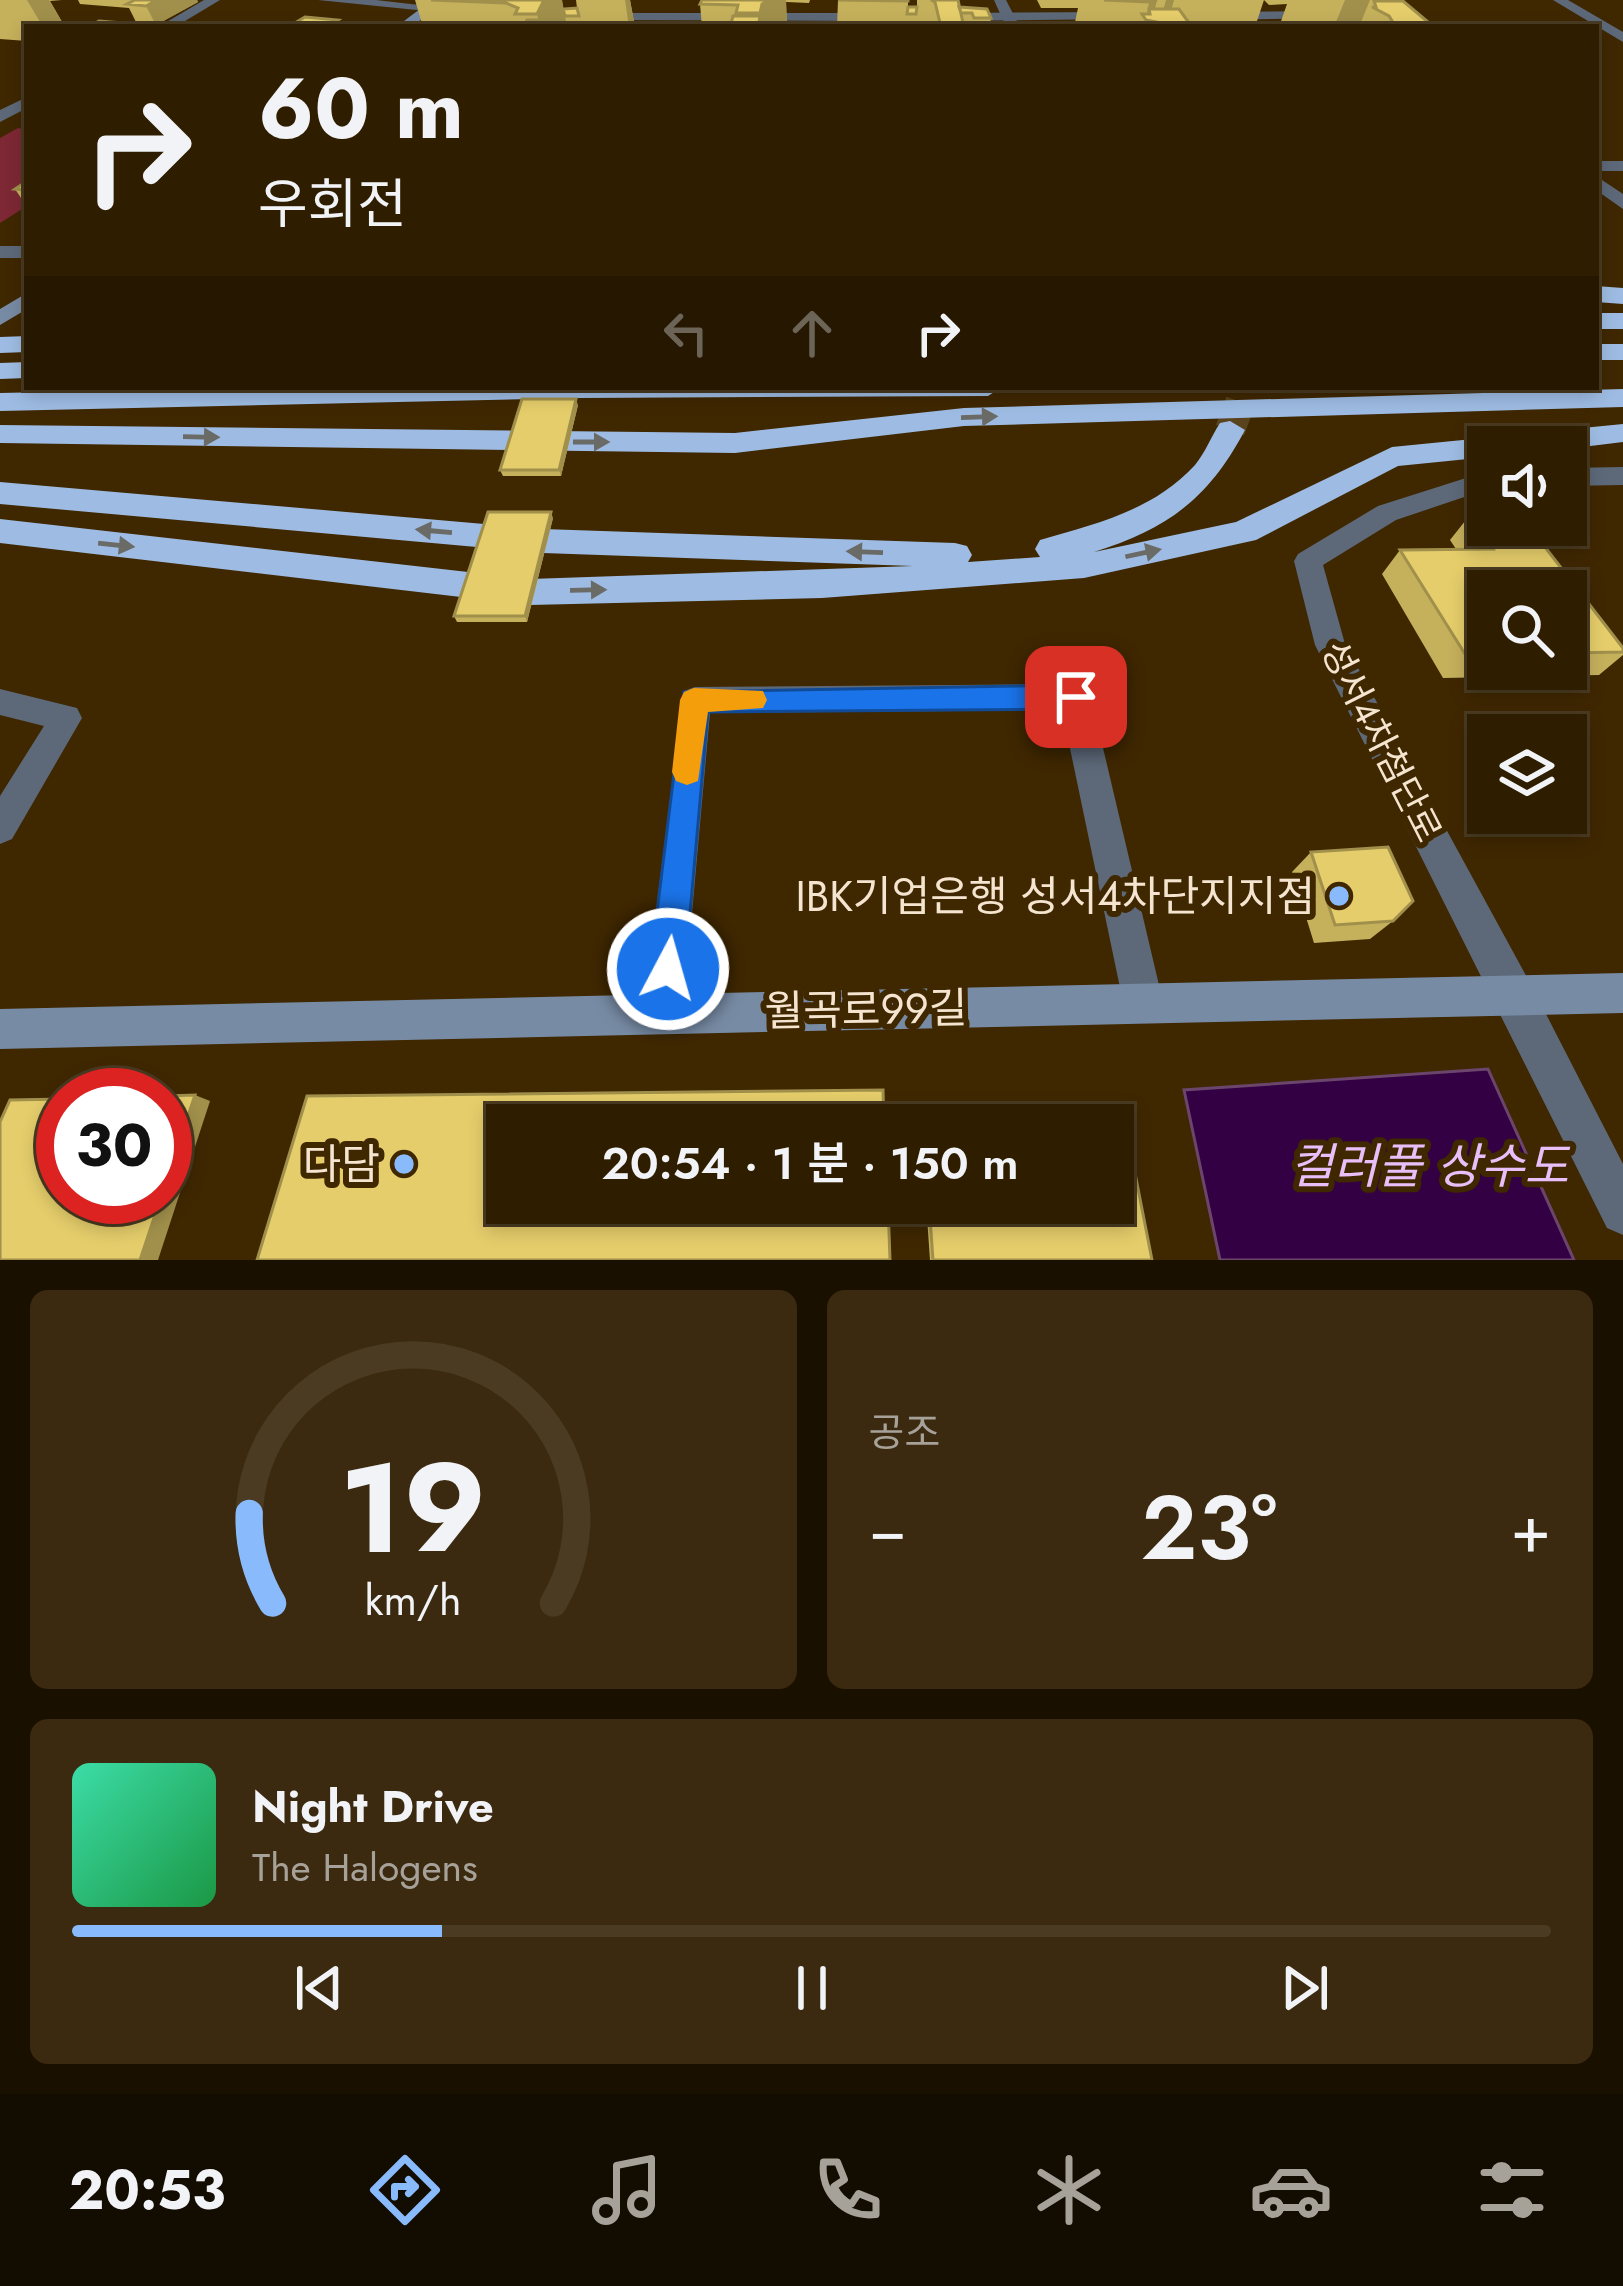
<!DOCTYPE html>
<html lang="ko">
<head>
<meta charset="utf-8">
<style>
	:root { --surface:#2f1d00; --page:#3b2a0f; --text:#f1f3f6; --muted:#a7a299; --line:#4a3b22; --accent:#89bafc }
	body { margin:0; font-family:Jost,"Noto Sans KR",sans-serif; background:var(--page); color:var(--text); height:100vh; display:flex; flex-direction:column; font-size:45px; white-space:nowrap }
	* { box-sizing:border-box; margin:0 }
	p { font-size:39px; color:var(--muted) }
	.icon { flex:none; width:66px; height:66px; fill:none; stroke:currentColor; stroke-width:2; stroke-linecap:round; stroke-linejoin:round }
	.map { position:relative; height:1260px; overflow:hidden }
	.panel { display:flex; flex-direction:column; gap:30px; padding:30px; background:#1a1000; flex:1 }
	.panel>* { flex:none }
	.top-card { position:absolute; left:24px; top:24px; width:1575px; height:366px; border-radius:0px; box-shadow:0 6px 18px #0003,0 0 0 3px var(--line); background:#2f1d00; color:var(--text); overflow:hidden }
	.buttons { position:absolute; left:1467px; top:426px; display:grid; gap:24px }
	.buttons a { display:grid; place-items:center; width:120px; height:120px; border-radius:0px; background:var(--surface); box-shadow:0 6px 18px #0003,0 0 0 3px var(--line); font-size:60px }
	.speed { position:absolute; left:36px; top:1068px; display:flex; gap:24px; font-size:60px; font-weight:700; text-align:center }
	.speed>* { display:grid; place-content:center; width:156px; height:156px; border-radius:50%; background:var(--surface); box-shadow:0 6px 18px #0003,0 0 0 3px var(--line); line-height:1 }
	.speed .limit { border:18px solid #d22; background:#fff; color:#111 }
	.pin { position:absolute; display:grid; place-items:center; width:102px; height:102px; color:#fff; margin:-51px; border-radius:24px; box-shadow:0 6px 18px #0006 }
	.me { position:absolute; width:132px; margin:-66px; rotate:6deg; stroke-linejoin:round; filter:drop-shadow(0 0 9px #0008) }
	.turn { display:flex; align-items:center; gap:42px; height:252px; padding:0 36px; font-size:54px }
	.turn .icon { width:156px; height:156px; stroke-width:2.5 }
	.turn b { display:block; font-size:84px; line-height:102px }
	.lanes { display:flex; align-items:center; height:114px; padding:0 36px; background:#0003; justify-content:center; gap:60px; direction:ltr }
	.lanes .off { opacity:.35 }
	.big { font-size:90px; font-weight:600; line-height:1.1 }
	.panel .tile { flex:1; display:flex; flex-direction:column; justify-content:center; gap:18px; min-width:0; padding:0 42px; border-radius:18px; background:var(--page) }
	.panel .dial { align-items:center; gap:0 }
	.dial svg { height:312px; overflow:visible; fill:none; stroke:var(--line); stroke-width:7; stroke-linecap:round; text-anchor:middle }
	.dial text { fill:var(--text); stroke:none }
	.song { display:flex; align-items:center; gap:36px }
	.cover { width:144px; height:144px; border-radius:18px; background:linear-gradient(135deg,hsl(160 70% 55%),hsl(140 70% 35%)) }
	.played { height:12px; border-radius:6px; background:linear-gradient(90deg,var(--accent) 25%,var(--line) 25%) }
	.keys { display:flex; justify-content:space-around; direction:ltr }
	.heat { display:flex; justify-content:space-between; align-items:center; font-size:66px; direction:ltr }
	.panel .tiles { flex:1; display:grid; gap:30px; grid-template-columns:1fr 1fr }
	.tile:last-child { grid-column:span 2 }
	.trip { position:absolute; left:486px; top:1104px; width:648px; height:120px; border-radius:0px; background:var(--surface); box-shadow:0 6px 18px #0003,0 0 0 3px var(--line); font-weight:600; line-height:120px; text-align:center }
	.menu { display:flex; height:192px; justify-content:space-around; align-items:center; background:#130c00; color:var(--muted) }
	.menu .icon { width:84px; height:84px }
	.menu .current { color:var(--accent) }
	.menu b { font-size:54px; color:var(--text) }
	.map>svg:first-child { display:block }
	.green { fill:#7d2834 }
	.water { fill:#320043; stroke:#6c456d; stroke-width:3 }
	.lines { fill:none; stroke-linecap:round; stroke-linejoin:round }
	.motorway-tunnel { stroke:#5a441f; stroke-width:30; stroke-dasharray:30 15; stroke-linecap:butt }
	.minor { fill:#5d6979; fill-rule:evenodd }
	.tertiary { fill:#5d6979; fill-rule:evenodd }
	.secondary { fill:#778ba4; fill-rule:evenodd }
	.motorway { fill:#9ebce3; fill-rule:evenodd }
	.wall { fill:#c5b05c; fill-rule:evenodd }
	.shaded-wall { fill:#a0904b }
	.building { fill:#e5cd6b; stroke:#a0904b; stroke-width:3 }
	.oneway { fill:#6a6a66 }
	.route { fill:#1a73e8; stroke:#114b97; stroke-width:3 }
	.slow { fill:#f59e0b }
	.poi-dot { fill:#89bafc; stroke:#3f2700; stroke-width:4.5 }
	.labels { text-anchor:middle; stroke-width:12; stroke-linejoin:round; paint-order:stroke }
	.street-label { font-size:36px; fill:#f5e5d0; stroke:#3f2700 }
	.near-poi-label { font-size:42px; fill:#f5e5d0; stroke:#3f2700; text-anchor:end }
	.near-street-label { font-size:42px; fill:#f5e5d0; stroke:#3f2700 }
	.near-water-label { font-size:48px; font-style:italic; fill:#e8bff9; stroke:#3f2700 }
</style>
</head>
<body>
<div class="map">
<svg width="1623" height="1260" viewBox="0 0 1623 1260">
	<rect width="100%" height="100%" fill="#3f2700"/>
	<path class="green" d="M18 128 27 129V206L0 223V138Z"/>
	<path class="water" d="M1488 1069 1574 1260H1220L1184 1090Z"/>
	<g class="lines">
		<path class="motorway-tunnel" d="M1230 430 1246 387"/>
		<path class="minor" d="M204 0H220L175 27H158Z
			M994 0H1006L1020 27H1006Z
			M1553 0H1568L1623 32V42Z
			M27 97V108L0 122V110Z
			M1596 161H1623V171H1596Z
			M1075 684 1086 688 1091 697 1163 1002 1157 1016 1143 1022 1129 1016 1123 1002 1062 710 710 713 683 1013 677 1027 663 1033 649 1027 643 1013 684 691 695 687Z
			M0 689 77 708 82 718 12 839 0 844V796L44 726 0 715Z"/>
		<path class="tertiary" d="M318 0H376L463 10 456 14Z
			M1320 11 1325 18 1218 20 1211 16 1218 12Z
			M1116 12 1121 19 954 21 947 17 954 13Z
			M589 13H876L883 17 876 21 594 20Z
			M1596 176 1623 194V209L1596 190Z
			M0 246H27V258H0Z
			M1623 467V485L1566 486V468Z
			M1488 471V489L1396 520 1323 565 1345 644 1529 981 1623 1164V1235L1607 1228 1315 645 1294 561 1298 554 1378 506Z"/>
		<path class="secondary" d="M432 0H446L412 27H396Z
			M27 293V309L0 325V309Z
			M1623 973V1013L0 1049V1009Z"/>
		<path class="motorway" d="M1596 286 1623 288V304L1596 302Z
			M1596 313H1623V329H1596Z
			M27 336V352L0 353V337Z
			M1596 344H1623V360H1596Z
			M27 362V378L0 379V363Z
			M279 387H1002L988 396 577 398 0 411V393Z
			M1623 389V407L964 426 735 453 0 443V425L735 433 964 408Z
			M1230 421 1245 430C1209 498 1168 529 1094 552L1236 522 1392 447 1623 424V442L1566 449 1488 447V457L1398 466 1256 540 1084 578 822 598 530 605 0 543V519L530 579 913 566 543 553 0 504V482L543 529 955 543 967 546 972 555 968 562 1040 557 1035 549 1040 540C1096 524 1154 510 1195 465 1205 453 1211 437 1220 423Z"/>
	</g>
	<path class="wall" d="M0 0H62L50 1 65 27H27V41L0 39Z
		M78 0H197L198 2 156 25 137 24 129 8 80 4Z
		M415 0H562L563 9 577 8 576 0H630L635 27H423Z
		M702 0H810L809 3 786 2 787 27H702L700 4Z
		M838 0H908V7H917V0H958L959 7 991 18 990 27H837Z
		M1037 0H1383L1434 27H1279L1287 4 1269 5 1264 0 1255 27H1074L1078 8H1041Z
		M27 181V207L15 189Z
		M578 405 561 476H503L500 470Z
		M1488 515V525H1528L1623 648V655L1599 675 1443 678 1382 574 1400 550 1456 549 1450 540 1469 516ZM1488 591H1566V669H1488Z
		M553 518 527 622H457L454 616Z
		M1311 852 1393 921 1370 939 1314 943 1292 872Z
		M926 1203H1113L1152 1260H930Z"/>
	<path class="shaded-wall" d="M27 0H49L65 27H43Z
		M157 0H197L198 2 156 25 146 6Z
		M543 0H562L567 27H540L537 14Z
		M625 0H630L635 27H629Z
		M771 0H786L787 27H758L762 4Z
		M1157 0 1152 21 1149 9 1146 20 1149 2Z
		M1166 0H1174L1167 27 1160 23Z
		M1345 0H1370L1359 27H1334Z
		M576 399 578 405 561 476 559 470Z
		M551 512 553 518 527 622 525 616Z
		M195 1095 210 1101 158 1260H140L161 1197H165V1185Z"/>
	<path class="building" d="M135 0H157L146 6 127 4Z
		M431 0H544L537 14H515L518 8 506 3Z
		M702 0H771L762 4 760 13H736L738 5 700 4Z
		M838 0H908V1Z
		M931 0H958L963 23H940L935 2Z
		M1104 0H1157L1149 2Z
		M1374 1H1403L1434 27H1396L1389 16 1372 7H1376Z
		M908 7H917L916 14H907Z
		M959 7 987 9 991 18H974L972 13H961Z
		M577 8 579 16H565L563 9Z
		M1149 9H1179L1192 27H1163L1162 23 1146 20 1142 14H1150Z
		M733 16H760L758 27H730Z
		M305 17 338 20 327 27H288Z
		M527 20H554L551 27H523Z
		M99 21 135 24 129 27H88Z
		M27 181V190L15 189Z
		M522 399H576L559 470H500Z
		M488 512H551L525 616H454Z
		M1488 515V525H1528L1623 648V652L1566 653V591H1488V654H1465L1400 550 1493 549 1469 516Z
		M1388 847 1413 901 1393 921 1335 925 1311 852Z
		M883 1090 884 1125H507V1203H888L890 1260H257L307 1096Z
		M195 1095 165 1185V1096Z
		M63 1099V1197H161L140 1260H0V1122L10 1100Z
		M1124 1117 1152 1260H933L929 1203H1113V1125H942Z"/>
	<defs><path id="oneway-solid" d="M-6-.8H1V-3.2L6.5 0L1 3.2V.8H-6Z" transform="scale(3)"/></defs>
	<g class="oneway">
		<use href="#oneway-solid" transform="translate(979 417) rotate(-2)"/>
		<use href="#oneway-solid" transform="translate(201 437) rotate(1)"/>
		<use href="#oneway-solid" transform="translate(591 442)"/>
		<use href="#oneway-solid" transform="translate(434 531) rotate(-175)"/>
		<use href="#oneway-solid" transform="translate(116 545) rotate(6)"/>
		<use href="#oneway-solid" transform="translate(865 552) rotate(-178)"/>
		<use href="#oneway-solid" transform="translate(1143 553) rotate(-12)"/>
		<use href="#oneway-solid" transform="translate(588 590) rotate(-1)"/>
	</g>
	<path class="route" d="M1076 685 1086 688 1090 697 1086 705 1076 709 708 712 685 969 680 981 668 987 655 981 650 969 684 692Z"/>
	<path class="slow" d="M694 688 763 691 767 700 763 708 708 712 698 781 687 785 676 781 672 772 680 700 684 692Z"/>
	<g class="poi-dot">
		<circle cx="1339" cy="896" r="12"/>
		<circle cx="404" cy="1164" r="12"/>
	</g>
	<g class="labels">
		<g class="street-label">
			<text transform="translate(1382 741) rotate(63)" y="13">성서4차첨단로</text>
		</g>
		<g class="near-poi-label">
			<text x="1315" y="911">IBK기업은행 성서4차단지지점</text>
			<text x="380" y="1179">다담</text>
		</g>
		<g class="near-street-label">
			<text transform="translate(866 1009) rotate(-1)" y="15">월곡로99길</text>
		</g>
		<g class="near-water-label">
			<text x="1429" y="1183">컬러풀 상수도</text>
		</g>
	</g>
</svg>
<div class="buttons">
<a><svg class="icon" aria-label="sound" viewBox="0 0 24 24"><path d="M4 9h4l5-4v14l-5-4H4zM17 9q2 3 0 6"/></svg></a>
<a><svg class="icon" aria-label="search" viewBox="0 0 24 24"><circle cx="10" cy="10" r="6"/><path d="M15 15l6 6"/></svg></a>
<a><svg class="icon" aria-label="layers" viewBox="0 0 24 24"><path d="M12 4l9 5-9 5-9-5zM3 14l9 5 9-5"/></svg></a>
</div>
<div class="speed"><div class="limit">30</div></div>
<div class="pin" style="left:1076px;top:697px;background:#d93025"><svg class="icon" aria-label="arrive" viewBox="0 0 24 24"><path d="M6 21V4h12l-3 4 3 4H6"/></svg></div>
<svg class="me" style="left:668px;top:969px" viewBox="-20 -20 40 40"><circle r="17" fill="#1a73e8" stroke="#fff" stroke-width="3"/><path d="M0-11L8 9 0 5-8 9z" fill="#fff"/></svg>
<div class="trip">20:54 · 1 분 · 150 m</div>
<div class="top-card">
<div class="turn"><svg class="icon" aria-label="right" viewBox="0 0 24 24"><path d="M7 20v-9h11M14 6l5 5-5 5"/></svg><div><b>60 m</b>우회전</div></div>
<div class="lanes"><svg class="icon off" aria-label="left" viewBox="0 0 24 24"><path d="M17 20v-9H6M10 6l-5 5 5 5"/></svg><svg class="icon off" aria-label="ahead" viewBox="0 0 24 24"><path d="M12 20V5M6 11l6-6 6 6"/></svg><svg class="icon" aria-label="right" viewBox="0 0 24 24"><path d="M7 20v-9h11M14 6l5 5-5 5"/></svg></div>
</div>
</div>
<section class="panel">
<div class="tiles">
<div class="tile dial"><svg viewBox="0 0 100 80">
<path d="M14 69A42 42 0 1 1 86 69"/>
<path d="M14 69A42 42 0 0 1 8 46" stroke="#89bafc"/>
<text x="50" y="56" font-size="32" font-weight="700">19</text>
<text x="50" y="72" font-size="11">km/h</text>
</svg></div>
<div class="tile"><p>공조</p>
<div class="heat"><a>−</a><b class="big">23°</b><a>+</a></div>
</div>
<div class="tile">
<div class="song"><i class="cover"></i><div><b>Night Drive</b><p>The Halogens</p></div></div>
<div class="played"></div>
<div class="keys"><svg class="icon" aria-label="previous" viewBox="0 0 24 24"><path d="M18 5L8 12l10 7zM5 5v14"/></svg><svg class="icon" aria-label="pause" viewBox="0 0 24 24"><path d="M8 5v14M16 5v14"/></svg><svg class="icon" aria-label="next" viewBox="0 0 24 24"><path d="M6 5l10 7-10 7zM19 5v14"/></svg></div>
</div>
</div>
</section>
<nav class="menu">
<b>20:53</b>
<svg class="icon current" aria-label="directions" viewBox="0 0 24 24"><path d="M12 3l9 9-9 9-9-9zM9 14v-3h6M13 9l2 2-2 2"/></svg>
<svg class="icon" aria-label="music" viewBox="0 0 24 24"><path d="M9 18V5l10-2v13"/><circle cx="6" cy="18" r="3"/><circle cx="16" cy="16" r="3"/></svg>
<svg class="icon" aria-label="phone" viewBox="0 0 24 24"><path d="M5 4h4l2 5-3 2q2 4 5 5l2-3 5 2v4C11 20 4 13 5 4z"/></svg>
<svg class="icon" aria-label="climate" viewBox="0 0 24 24"><path d="M12 3v18M4 7l16 10M4 17L20 7"/></svg>
<svg class="icon" aria-label="car" viewBox="0 0 24 24"><path d="M5 17H2v-5l4-1 3-4h7l3 4 3 1v5h-3M9 17h6M6 11h13"/><circle cx="7" cy="17" r="2"/><circle cx="17" cy="17" r="2"/></svg>
<svg class="icon" aria-label="filters" viewBox="0 0 24 24"><path d="M4 7h16M4 17h16"/><circle cx="9" cy="7" r="2"/><circle cx="15" cy="17" r="2"/></svg>
</nav>
</body>
</html>
